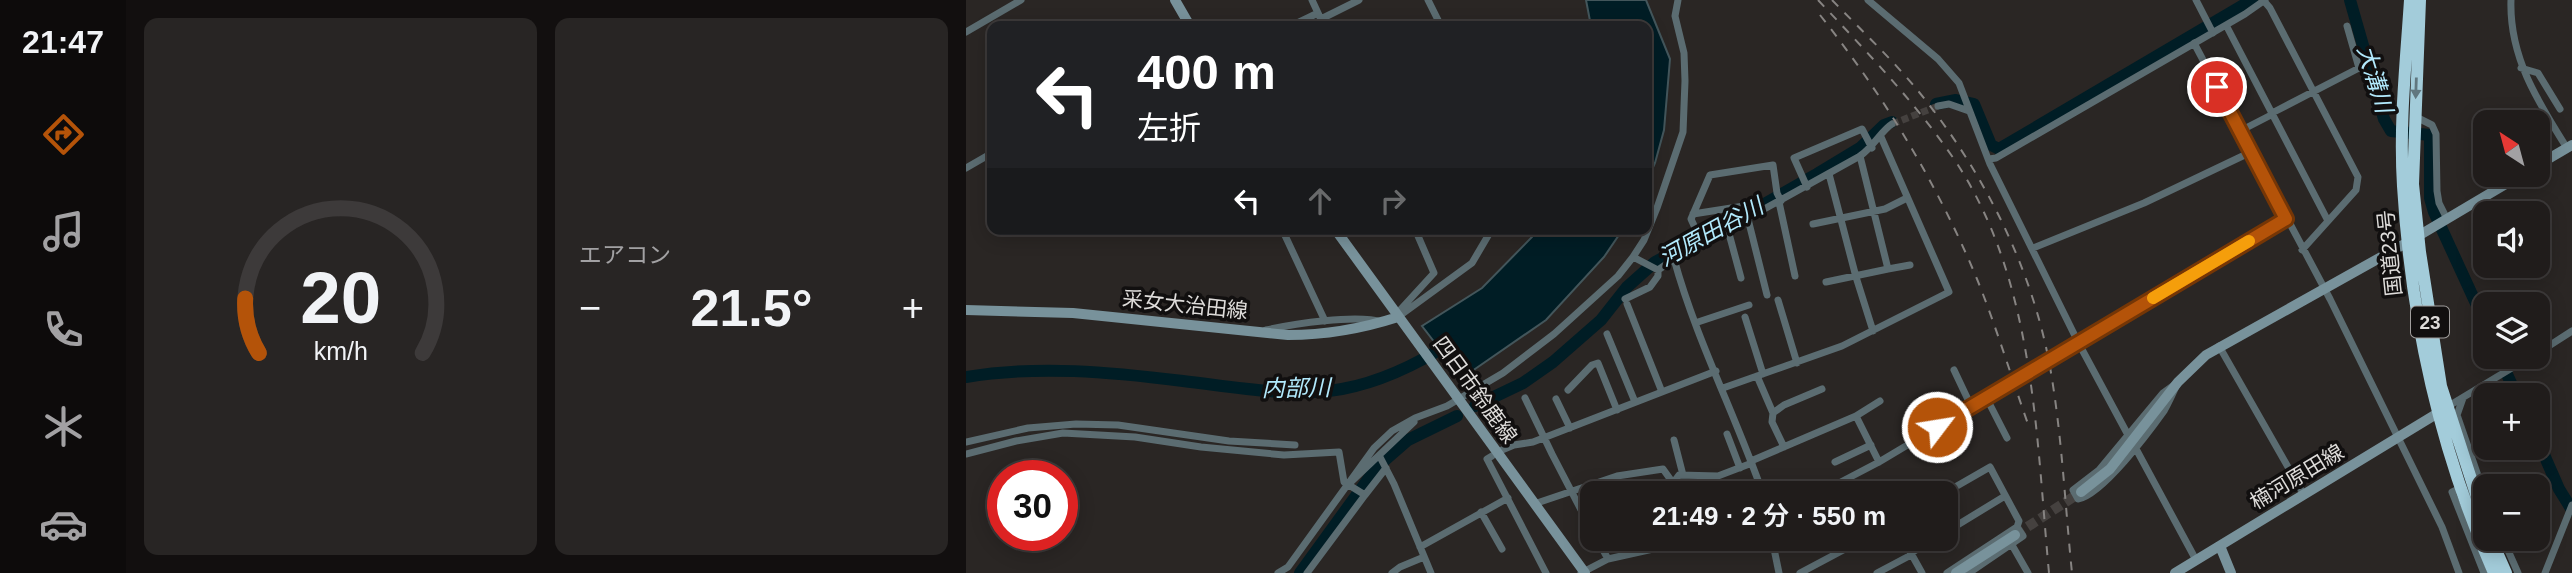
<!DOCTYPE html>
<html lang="ja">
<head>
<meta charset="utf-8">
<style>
	:root { --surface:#201c1b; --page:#282524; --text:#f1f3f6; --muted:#a2a1a3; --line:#3d3a3a; --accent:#b45309 }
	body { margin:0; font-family:Arial,"Noto Sans JP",sans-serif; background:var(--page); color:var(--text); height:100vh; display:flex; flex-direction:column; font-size:26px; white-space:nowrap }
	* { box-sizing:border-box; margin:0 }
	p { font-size:23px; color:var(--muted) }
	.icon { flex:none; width:38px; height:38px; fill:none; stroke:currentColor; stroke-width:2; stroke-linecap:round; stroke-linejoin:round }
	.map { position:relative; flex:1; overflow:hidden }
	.side { display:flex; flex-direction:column; gap:18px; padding:18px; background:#120f0f; width:840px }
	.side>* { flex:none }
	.guide { position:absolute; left:21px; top:21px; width:665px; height:214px; border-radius:14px; box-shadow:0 4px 18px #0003,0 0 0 2px var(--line); background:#202124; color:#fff; overflow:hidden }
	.needle { width:46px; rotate:324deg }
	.buttons { position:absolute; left:1507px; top:110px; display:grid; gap:14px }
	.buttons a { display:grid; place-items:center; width:77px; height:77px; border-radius:14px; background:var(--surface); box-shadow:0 4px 18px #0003,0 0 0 2px var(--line); font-size:35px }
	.speed { position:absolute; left:21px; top:460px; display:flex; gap:14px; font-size:35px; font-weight:700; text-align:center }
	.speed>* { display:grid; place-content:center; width:91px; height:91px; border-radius:50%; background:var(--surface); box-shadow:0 4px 18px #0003,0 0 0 2px var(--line); line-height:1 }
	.speed .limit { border:10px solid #d22; background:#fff; color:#111 }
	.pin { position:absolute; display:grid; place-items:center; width:60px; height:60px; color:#fff; margin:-30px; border:4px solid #fff; border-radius:50%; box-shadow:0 2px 7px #0007 }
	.me { position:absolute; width:77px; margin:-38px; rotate:59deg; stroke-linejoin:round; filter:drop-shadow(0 0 5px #0008) }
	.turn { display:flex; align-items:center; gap:24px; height:147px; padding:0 35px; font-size:32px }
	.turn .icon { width:91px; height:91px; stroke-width:2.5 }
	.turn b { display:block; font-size:49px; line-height:60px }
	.lanes { display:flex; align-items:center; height:66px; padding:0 35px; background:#0003; justify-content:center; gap:35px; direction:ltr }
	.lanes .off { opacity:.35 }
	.big { font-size:52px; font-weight:600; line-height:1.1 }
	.side .tile { flex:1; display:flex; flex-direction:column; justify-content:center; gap:10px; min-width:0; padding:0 24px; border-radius:14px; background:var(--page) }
	.side .dial { align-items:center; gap:0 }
	.dial svg { height:182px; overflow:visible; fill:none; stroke:var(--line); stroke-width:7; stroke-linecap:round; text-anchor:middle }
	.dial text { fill:var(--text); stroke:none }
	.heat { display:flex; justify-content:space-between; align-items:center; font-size:38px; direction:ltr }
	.side .tiles { flex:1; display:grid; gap:18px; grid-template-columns:repeat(2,1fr) }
	.trip { position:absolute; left:614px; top:481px; width:378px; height:70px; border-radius:14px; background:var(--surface); box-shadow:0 4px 18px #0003,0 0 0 2px var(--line); font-weight:600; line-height:70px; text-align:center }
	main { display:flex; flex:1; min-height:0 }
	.dock { display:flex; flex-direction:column; width:126px; justify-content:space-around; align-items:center; background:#0d0b0b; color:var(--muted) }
	.dock .icon { width:49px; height:49px }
	.dock .current { color:var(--accent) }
	.dock b { font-size:32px; color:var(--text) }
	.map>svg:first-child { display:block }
	.water { fill:#001d25; stroke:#43565b; stroke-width:2 }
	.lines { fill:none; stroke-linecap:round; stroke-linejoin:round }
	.river { stroke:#001d25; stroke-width:12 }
	.street-tunnel { stroke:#45413f; stroke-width:7; stroke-dasharray:7 3.5; stroke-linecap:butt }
	.secondary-tunnel { stroke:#45413f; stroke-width:10; stroke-dasharray:10 5; stroke-linecap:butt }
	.street { stroke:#5b6c71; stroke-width:7 }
	.secondary { stroke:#78929b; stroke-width:10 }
	.highway { stroke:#a3ccda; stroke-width:12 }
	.rail { stroke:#878482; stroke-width:2; stroke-dasharray:9 9; stroke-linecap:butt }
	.oneway { fill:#61777f }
	.route-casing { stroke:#753606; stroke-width:18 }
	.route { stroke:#b45309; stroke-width:12 }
	.slow { stroke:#f59e0b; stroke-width:12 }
	.labels { text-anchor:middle; stroke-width:7; stroke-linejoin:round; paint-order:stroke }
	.shield { fill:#110f0f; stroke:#a09e9d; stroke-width:2 }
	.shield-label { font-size:19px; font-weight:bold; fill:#dedcda }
	.street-label { font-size:21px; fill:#dedcda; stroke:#110f0f }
	.water-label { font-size:23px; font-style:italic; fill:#b2eafd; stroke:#110f0f }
</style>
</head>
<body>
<main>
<nav class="dock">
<b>21:47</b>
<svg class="icon current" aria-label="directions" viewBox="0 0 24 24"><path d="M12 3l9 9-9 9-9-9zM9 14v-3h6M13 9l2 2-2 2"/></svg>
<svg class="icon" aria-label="music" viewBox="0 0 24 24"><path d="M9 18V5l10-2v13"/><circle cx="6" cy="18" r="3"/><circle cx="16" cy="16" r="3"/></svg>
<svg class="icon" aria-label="phone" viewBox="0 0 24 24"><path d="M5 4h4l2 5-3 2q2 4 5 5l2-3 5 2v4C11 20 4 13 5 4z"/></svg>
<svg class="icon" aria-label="climate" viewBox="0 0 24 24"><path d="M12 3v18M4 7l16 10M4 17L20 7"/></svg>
<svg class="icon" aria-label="car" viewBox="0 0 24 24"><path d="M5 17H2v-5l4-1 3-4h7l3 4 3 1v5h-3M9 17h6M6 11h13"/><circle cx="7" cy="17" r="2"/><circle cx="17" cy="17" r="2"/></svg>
</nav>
<section class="side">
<div class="tiles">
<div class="tile dial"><svg viewBox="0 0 100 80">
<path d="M14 69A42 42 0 1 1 86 69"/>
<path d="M14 69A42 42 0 0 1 8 45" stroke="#b45309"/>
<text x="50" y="56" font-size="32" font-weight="700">20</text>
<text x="50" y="72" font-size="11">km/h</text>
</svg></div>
<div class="tile"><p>エアコン</p>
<div class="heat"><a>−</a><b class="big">21.5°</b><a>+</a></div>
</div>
</div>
</section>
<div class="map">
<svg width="1606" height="573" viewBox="0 0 1606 573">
	<rect width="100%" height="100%" fill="#2a2624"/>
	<path class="water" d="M620 0H680L704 59 698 130 689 163 681 181V26H625Z
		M569 229H657L638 257 580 320 496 378 456 326 516 288 566 237Z"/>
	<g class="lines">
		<path class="river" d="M1384 0 1418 119 1425 131 1464 135V198L1468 212 1519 323
			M970 104 990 100 1008 104 1025 145 1033 149 1286 0
			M1533 357 1551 396
			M0 377C72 365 145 372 217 381 269 387 325 398 376 389 415 382 455 362 488 341
			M509 406 557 383 587 362 635 320 661 287 689 262 779 215 851 174 894 148 918 125 926 122
			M1572 441 1593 489 1606 510
			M334 573 411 467 442 440 491 416"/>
		<path class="street-tunnel" d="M926 124 972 106"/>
		<path class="secondary-tunnel" d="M1049 535 1115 492"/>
		<path class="street" d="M346 0 358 26
			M462 0 475 26
			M902 0 972 59 993 83 1024 164 1112 342 1162 435
			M1230 0 1247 33
			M1545 0C1543 57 1572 102 1601 148
			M1298 1 1304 8 1392 177 1390 190 1336 250
			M355 19 393 0
			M1260 25 1362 221
			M325 26 352 13
			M0 32 55 0
			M1228 43 1364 299 1476 527 1493 573
			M1555 68 1572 73 1594 109
			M972 106 983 104 1003 111
			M1306 113 1393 68 1381 26
			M1450 117 1466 125 1470 134 1471 191 1473 203 1481 219
			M1274 131 1307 114
			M894 156 922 269 944 265
			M1023 159 1030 158 1279 14 1299 0
			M0 168 26 153
			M863 174 890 277 907 331
			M841 187 828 158 896 129 906 148
			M813 202 829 276
			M727 214 778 206
			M782 219 801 295
			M847 224 919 209 941 198
			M316 229 359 321
			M762 230 775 278
			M736 243 725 219 744 175 807 165 811 193 815 201
			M1067 248 1178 203 1285 152
			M667 257 692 270 708 259 894 156C907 147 916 130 926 124
			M708 259C730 339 769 414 797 494
			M860 282 922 269
			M659 299 684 287 692 276V270
			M812 300 831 363
			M661 304 696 392
			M432 317 506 263 526 229
			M432 317 435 309 468 273 449 229
			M779 317 797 374
			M729 323 783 305
			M300 330C327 324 390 314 416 322
			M641 334 669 402
			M1253 346 1338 495
			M1572 353 1606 331
			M988 370 1005 406
			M791 376 807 413
			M1212 382C1208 391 1203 402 1198 411 1183 432 1136 495 1112 499L1107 490 1133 470 1197 393Z
			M757 388 876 346 983 292 915 137
			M602 390 626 365 632 363 651 410
			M1020 397 1041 438
			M559 398 586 454 626 531
			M1497 398 1491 415 1519 496
			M590 399 604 428
			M1481 407 1564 357
			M890 416 913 462
			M761 434 774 468
			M708 440 717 475
			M0 442 62 428 110 424 152 425 263 441 329 445
			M818 447 806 422 807 413 818 405 856 389
			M1169 447 1230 560
			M536 450 548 445 567 442 750 371
			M0 454 50 441 97 433 169 437 235 447 318 455 373 452 378 482 399 495 341 573
			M526 456 521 459 580 573
			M414 457 428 484 465 573
			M785 461 890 416 914 401
			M869 462 905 445
			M386 481 448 422
			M1495 488 1486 492 1518 573
			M712 494 707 483 713 475 752 476 786 463
			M852 494 913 462 1320 219
			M977 494 1024 467 1053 521 1051 527 1057 536 1003 573
			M399 495 420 468
			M568 504 651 476 697 469 707 483
			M515 512 536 549
			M980 532 1039 496
			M631 539 642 559
			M806 539 813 573
			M937 539 956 573
			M1537 539 1552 573
			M1046 545 1062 573
			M454 547 542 498
			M945 553 968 539
			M312 573 322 567 408 448 426 431 449 418 481 406 537 373 588 334 652 276 667 257 678 240 691 208 717 132 719 81 718 53 709 16 712 0
			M426 573 434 567 458 557
			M615 573 642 559 732 539
			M834 573 898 539
			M911 573 945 555
			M981 573 1051 527
			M1579 573 1606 505"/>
		<path class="secondary" d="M209 0 224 26
			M1572 165 1606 145
			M369 229 619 573
			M0 310 107 313 322 335C358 335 398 328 432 317
			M1115 492 1144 469 1212 382 1240 355 1442 242 1555 175
			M1254 546 1265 573
			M990 573 1049 535
			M1209 573 1472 413"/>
		<path class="highway" d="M1444 0C1440 62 1433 124 1437 186 1445 319 1474 451 1528 573
			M1454 0 1447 184 1454 252 1475 386 1519 522
			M1525 539 1540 573"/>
		<path class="rail" d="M852 0C901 52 950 103 990 162 1069 282 1070 435 1083 573
			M866 0C895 30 927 60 953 92 1017 171 1066 267 1084 367 1096 435 1099 505 1106 573
			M854 15C918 96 971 183 1011 279 1030 326 1045 376 1062 424"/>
	</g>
	<defs><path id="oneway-solid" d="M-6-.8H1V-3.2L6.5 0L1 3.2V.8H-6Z" transform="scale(1.75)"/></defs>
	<use class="oneway" href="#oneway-solid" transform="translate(1450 88) rotate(92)"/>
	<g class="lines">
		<defs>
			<path id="route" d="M971 427 1320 219 1251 87"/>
		</defs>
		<use href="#route" class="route-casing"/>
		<use href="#route" class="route"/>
		<path class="slow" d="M1187 298 1283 241"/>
	</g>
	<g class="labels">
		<rect class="shield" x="1445" y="306.5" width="38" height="31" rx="5"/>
		<g class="shield-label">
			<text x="1464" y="329">23</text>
		</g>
		<g class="street-label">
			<text transform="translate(1424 253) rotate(-96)" y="7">国道23号</text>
			<text transform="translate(219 305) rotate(6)" y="7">采女大治田線</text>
			<text transform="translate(509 390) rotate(54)" y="7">四日市鈴鹿線</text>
			<text transform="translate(1331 477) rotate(-31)" y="7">楠河原田線</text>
		</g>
		<g class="water-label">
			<text transform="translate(1409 79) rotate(73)" y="8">大溝川</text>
			<text transform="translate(745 232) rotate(-29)" y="8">河原田谷川</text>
			<text transform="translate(330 388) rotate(-1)" y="8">内部川</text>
		</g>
	</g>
</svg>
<div class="buttons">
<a><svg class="needle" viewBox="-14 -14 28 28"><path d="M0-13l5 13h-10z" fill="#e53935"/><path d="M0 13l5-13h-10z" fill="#a2a1a3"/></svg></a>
<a><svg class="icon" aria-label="sound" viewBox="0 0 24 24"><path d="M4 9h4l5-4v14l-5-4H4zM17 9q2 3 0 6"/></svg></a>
<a><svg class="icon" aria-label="layers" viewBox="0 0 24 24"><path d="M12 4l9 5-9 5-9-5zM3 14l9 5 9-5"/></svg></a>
<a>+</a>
<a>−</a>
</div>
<div class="speed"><div class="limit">30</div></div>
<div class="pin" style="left:1251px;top:87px;background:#d93025"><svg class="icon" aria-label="arrive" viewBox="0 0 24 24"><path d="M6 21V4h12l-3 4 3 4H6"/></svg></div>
<svg class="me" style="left:971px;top:427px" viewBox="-20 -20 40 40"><circle r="17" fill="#b45309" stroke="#fff" stroke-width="3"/><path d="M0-11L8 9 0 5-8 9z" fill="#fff"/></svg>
<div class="trip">21:49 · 2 分 · 550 m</div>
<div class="guide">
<div class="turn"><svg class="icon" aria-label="left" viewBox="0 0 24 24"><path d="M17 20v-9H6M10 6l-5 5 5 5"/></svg><div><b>400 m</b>左折</div></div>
<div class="lanes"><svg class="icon" aria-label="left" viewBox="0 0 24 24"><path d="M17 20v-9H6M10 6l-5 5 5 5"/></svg><svg class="icon off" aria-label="ahead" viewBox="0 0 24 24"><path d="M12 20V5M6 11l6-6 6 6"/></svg><svg class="icon off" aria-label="right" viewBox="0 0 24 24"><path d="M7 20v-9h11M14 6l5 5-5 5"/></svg></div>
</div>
</div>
</main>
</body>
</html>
